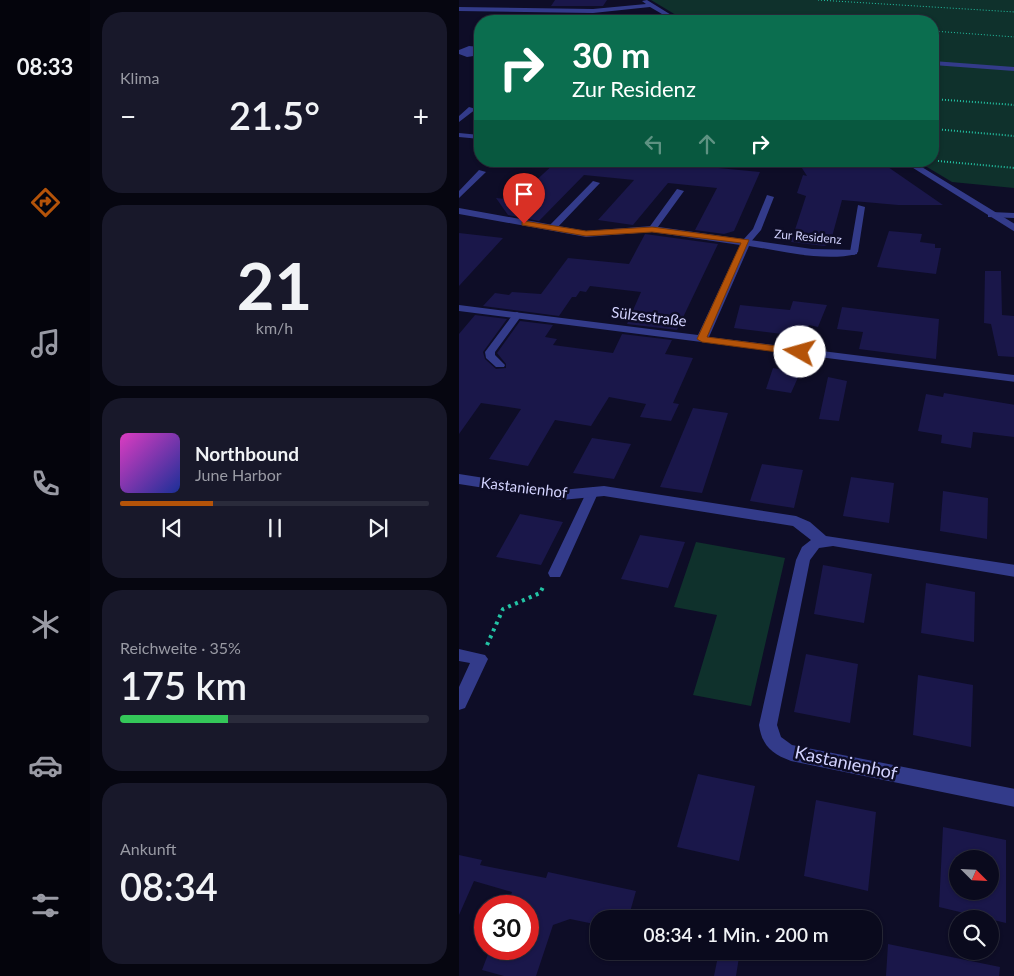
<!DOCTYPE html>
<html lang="de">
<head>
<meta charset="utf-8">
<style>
	:root { --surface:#0a0a1d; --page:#18182a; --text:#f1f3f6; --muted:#999aa4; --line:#2a2b3b; --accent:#b45309 }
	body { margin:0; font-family:Lato,sans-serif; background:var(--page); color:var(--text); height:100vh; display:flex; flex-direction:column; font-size:19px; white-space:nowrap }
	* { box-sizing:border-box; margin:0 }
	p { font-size:16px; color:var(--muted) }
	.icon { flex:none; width:28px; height:28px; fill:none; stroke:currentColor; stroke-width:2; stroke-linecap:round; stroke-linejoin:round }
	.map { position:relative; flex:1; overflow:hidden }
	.drawer { display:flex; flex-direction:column; gap:12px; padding:12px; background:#060610; width:369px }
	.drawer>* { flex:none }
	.hud { position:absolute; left:15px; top:15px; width:465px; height:152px; border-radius:20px; box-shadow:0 1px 4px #0004,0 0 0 1px var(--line); background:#0b6e4f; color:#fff; overflow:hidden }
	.needle { width:32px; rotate:114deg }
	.buttons { position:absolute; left:490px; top:850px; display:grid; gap:10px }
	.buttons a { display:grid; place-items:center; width:50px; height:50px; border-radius:50%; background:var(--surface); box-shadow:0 1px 4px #0004,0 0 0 1px var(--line); font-size:25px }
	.speed { position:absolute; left:15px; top:895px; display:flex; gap:10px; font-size:25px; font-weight:700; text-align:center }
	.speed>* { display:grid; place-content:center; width:65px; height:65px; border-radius:50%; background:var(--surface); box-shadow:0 1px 4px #0004,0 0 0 1px var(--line); line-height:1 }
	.speed .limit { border:8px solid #d22; background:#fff; color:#111 }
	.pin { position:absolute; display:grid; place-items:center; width:42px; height:42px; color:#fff; margin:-51px -21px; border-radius:50% 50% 50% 0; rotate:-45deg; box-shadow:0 0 5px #0007 }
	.pin .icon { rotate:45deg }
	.me { position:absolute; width:55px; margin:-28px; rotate:277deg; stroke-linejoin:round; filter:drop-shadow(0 0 4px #0008) }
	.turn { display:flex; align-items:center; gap:18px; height:105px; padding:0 15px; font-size:22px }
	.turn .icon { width:65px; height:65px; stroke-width:2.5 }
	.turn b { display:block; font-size:35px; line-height:42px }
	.lanes { display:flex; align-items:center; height:48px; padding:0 15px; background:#0003; justify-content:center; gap:25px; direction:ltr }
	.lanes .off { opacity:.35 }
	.big { font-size:38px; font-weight:600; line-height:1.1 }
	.drawer .card { flex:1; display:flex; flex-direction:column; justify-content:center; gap:8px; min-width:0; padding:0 18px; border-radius:20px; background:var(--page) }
	.drawer .dial { align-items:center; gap:0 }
	.dial b { font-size:65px; line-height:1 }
	.song { display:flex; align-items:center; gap:15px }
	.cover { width:60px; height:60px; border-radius:8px; background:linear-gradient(135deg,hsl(310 70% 55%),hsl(230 70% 35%)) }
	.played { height:5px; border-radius:2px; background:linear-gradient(90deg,var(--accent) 30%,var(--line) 30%) }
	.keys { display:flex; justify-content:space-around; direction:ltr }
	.heat { display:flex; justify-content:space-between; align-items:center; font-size:28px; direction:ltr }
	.charge { height:8px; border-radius:4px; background:linear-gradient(90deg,#34c759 35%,var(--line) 0) }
	.trip { position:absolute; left:131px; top:910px; width:292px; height:50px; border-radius:20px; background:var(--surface); box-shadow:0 1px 4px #0004,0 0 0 1px var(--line); font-weight:600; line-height:50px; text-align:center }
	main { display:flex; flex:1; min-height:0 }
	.tabs { display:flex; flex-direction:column; width:90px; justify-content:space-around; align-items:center; background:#04040c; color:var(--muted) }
	.tabs .icon { width:35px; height:35px }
	.tabs .selected { color:var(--accent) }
	.tabs b { font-size:22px; color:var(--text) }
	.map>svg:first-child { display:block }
	.green { fill:#0f312c }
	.building { fill:#1a174a; fill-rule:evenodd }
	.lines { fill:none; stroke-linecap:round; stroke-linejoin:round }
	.path-far2 { stroke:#23c3a4; stroke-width:1; stroke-dasharray:1 2; stroke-linecap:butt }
	.path-far1 { stroke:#23c3a4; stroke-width:2; stroke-dasharray:1 2; stroke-linecap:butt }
	.path { stroke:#23c3a4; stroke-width:4; stroke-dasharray:3 4.5; stroke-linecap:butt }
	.service { fill:#333b8a; fill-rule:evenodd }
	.minor { fill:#333b8a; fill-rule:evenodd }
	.route { fill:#b45309; stroke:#753606 }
	.labels { text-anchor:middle; stroke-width:5; stroke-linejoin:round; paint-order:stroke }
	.far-street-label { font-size:12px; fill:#d3d3ff; stroke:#0e0d27 }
	.street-label { font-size:15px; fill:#d3d3ff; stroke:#0e0d27 }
	.near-street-label { font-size:18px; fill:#d3d3ff; stroke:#0e0d27 }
</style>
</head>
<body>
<main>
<nav class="tabs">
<b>08:33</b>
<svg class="icon selected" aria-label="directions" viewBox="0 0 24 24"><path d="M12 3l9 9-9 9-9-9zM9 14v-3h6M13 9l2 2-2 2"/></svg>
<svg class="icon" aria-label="music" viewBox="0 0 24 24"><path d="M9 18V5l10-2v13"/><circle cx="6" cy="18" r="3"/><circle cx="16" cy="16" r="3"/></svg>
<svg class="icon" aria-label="phone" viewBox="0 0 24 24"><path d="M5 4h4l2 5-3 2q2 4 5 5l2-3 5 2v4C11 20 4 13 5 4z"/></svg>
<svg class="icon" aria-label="climate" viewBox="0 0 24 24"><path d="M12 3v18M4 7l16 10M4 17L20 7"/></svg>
<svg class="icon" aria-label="car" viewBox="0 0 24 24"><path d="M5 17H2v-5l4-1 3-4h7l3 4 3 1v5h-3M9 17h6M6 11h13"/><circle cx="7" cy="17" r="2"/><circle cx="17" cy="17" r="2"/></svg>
<svg class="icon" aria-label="filters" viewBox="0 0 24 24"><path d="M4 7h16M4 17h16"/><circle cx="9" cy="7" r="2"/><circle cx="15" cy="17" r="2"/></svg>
</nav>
<section class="drawer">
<div class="card"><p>Klima</p>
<div class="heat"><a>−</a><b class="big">21.5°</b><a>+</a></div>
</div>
<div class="card dial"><b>21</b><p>km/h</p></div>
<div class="card">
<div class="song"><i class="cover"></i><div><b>Northbound</b><p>June Harbor</p></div></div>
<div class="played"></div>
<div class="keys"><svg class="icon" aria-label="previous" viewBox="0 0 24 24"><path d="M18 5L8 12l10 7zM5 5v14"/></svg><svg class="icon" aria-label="pause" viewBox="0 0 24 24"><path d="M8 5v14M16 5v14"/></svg><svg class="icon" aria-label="next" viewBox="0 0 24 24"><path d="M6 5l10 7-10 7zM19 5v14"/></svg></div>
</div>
<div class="card"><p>Reichweite · 35%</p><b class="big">175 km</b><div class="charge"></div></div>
<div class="card"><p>Ankunft</p><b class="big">08:34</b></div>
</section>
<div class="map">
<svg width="556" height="976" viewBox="0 0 556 976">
	<rect width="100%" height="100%" fill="#0e0d27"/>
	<path class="green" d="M192 0H555V188L493 182 458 161H474V21H227Z
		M237 542 326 558 292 706 234 695 258 615 215 607Z"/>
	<path class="building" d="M96 0H148L144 6H92Z
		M86 14 134 15 139 14 135 21H82Z
		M98 161H187L301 172 275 231 265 234 236 230 258 188 209 183 174 225 139 220 175 180 125 175 80 221 49 215 37 198 56 200Z
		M341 165 429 167 484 205H439L383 200 371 244 365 246 332 242 347 196 338 193 344 175 348 176Z
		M430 231 463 234 461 242 476 244V248H482L477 274 418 267Z
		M0 233 44 238 0 286Z
		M186 234 259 244 218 330 168 324 182 292 131 286 127 292 121 291 117 297H113L100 316 24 306 36 293 50 295 53 292 82 294 109 258 170 264Z
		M526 271H542L543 315 556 316V357L539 356 532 324 525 323Z
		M334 301 368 305 359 327 350 325 345 343 324 341 322 339 323 334 275 328 281 305 331 310Z
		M383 307 480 319 477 359 400 349 404 332 378 329Z
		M16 315 48 319 24 352 26 359 37 369 47 368V364L38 353 61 321 94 325 86 337 98 339 94 345 154 353 163 334 213 340 206 354 234 358 214 403 220 404 212 421 181 417 187 404 150 397 132 426 96 420 69 466 30 459 62 409 22 403 0 434V334Z
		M314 368 341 373 332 393 307 389Z
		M369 377 388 381 380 421 360 419Z
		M485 393 556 405V437L514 432 512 448 482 443 483 435 459 431 467 394 484 397Z
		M234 408 269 413 243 493 201 487Z
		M133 438 172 444 155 479 114 473Z
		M303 464 344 470 335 508 291 501Z
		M392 477 435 483 430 523 384 516Z
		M484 491 529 498 528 539 481 531Z
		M61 514 104 522 82 565 37 557Z
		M181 535 226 542 209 588 162 579Z
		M364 565 413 574 405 623 355 614Z
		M467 583 516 592 515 642 462 633Z
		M347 654 399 664 391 723 335 712Z
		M459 675 514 685 512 747 454 735Z
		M239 774 296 786 280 861 218 847Z
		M357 800 417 812 409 891 345 876Z
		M484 827 547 840V923L480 907ZM499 859H531V891H499Z
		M0 855 23 860 21 865 87 878 89 872 177 891 169 919H140V925L111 919 94 925 77 976H45L23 970 31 949H69V906H48L53 892 15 881 0 915Z
		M268 910 288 914V919H267Z
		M429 944 541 967 540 976H427Z
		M260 951H281L277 976H255Z"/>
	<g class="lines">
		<path class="path-far2" d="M359 0 556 12
			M231 16 315 21
			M474 31 556 37"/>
		<path class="path-far1" d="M474 99 556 105
			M474 129 556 136
			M479 161 556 168"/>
		<path class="path" d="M28 645 44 609 81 593 85 585"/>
		<path class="service" d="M474 61 556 67V71L474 65Z
			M20 170 27 172 0 198V191Z
			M134 181 141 183 96 230H90V226Z
			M218 189 225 191 196 231H190L189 229Z
			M308 195 315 197 302 230 290 244H284V240L294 229Z
			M399 205 406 207 399 252 395 255 391 252Z
			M532 212 556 213V218L529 217V213Z
			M58 312 63 315 36 352V355L46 365 45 367H37L27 358 26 352 55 313Z
			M134 487 140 491 103 573 101 577H91L89 573 128 491Z
			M0 649 26 655 29 659 6 708 0 710V687L11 663 0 661Z"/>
		<path class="minor" d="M188 0 222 21H215L191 7 134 13 0 11V7L134 9 187 4 183 1Z
			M10 46 21 47V51L7 52 21 51V55L8 57 0 54V50Z
			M10 107 17 109 0 122V116Z
			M0 133 21 135V139L0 137Z
			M293 161H304L300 163Z
			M443 161H453L556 224V232Z
			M0 208 127 231 193 226 353 249 398 250V254C364 262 324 251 290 246L250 337 556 375V382L0 311V305L239 335 281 245 193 232 127 237 0 214Z
			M0 474 102 490 145 486 337 516 351 522 367 536 556 565V577L374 546 360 548 351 560 318 725 322 737 333 745 556 789V807L332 761C313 754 303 746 300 725L337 560 343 547 352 540 334 526 145 496 102 500 0 484Z"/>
	</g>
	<path class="route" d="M65 221 127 231 193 227 290 240 248 337 341 349 346 352 341 355 243 342 238 339 282 243 193 232 127 236 63 225V222Z"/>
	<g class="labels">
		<g class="far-street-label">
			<text transform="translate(349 237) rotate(5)" y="4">Zur Residenz</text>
		</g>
		<g class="street-label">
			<text transform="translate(190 317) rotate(7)" y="5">Sülzestraße</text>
			<text transform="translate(65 488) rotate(7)" y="5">Kastanienhof</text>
		</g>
		<g class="near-street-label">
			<text transform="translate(387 763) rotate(12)" y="6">Kastanienhof</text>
		</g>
	</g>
</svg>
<div class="buttons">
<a><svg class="needle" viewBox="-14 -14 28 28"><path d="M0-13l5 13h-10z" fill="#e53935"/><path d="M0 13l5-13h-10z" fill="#999aa4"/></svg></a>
<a><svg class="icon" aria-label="search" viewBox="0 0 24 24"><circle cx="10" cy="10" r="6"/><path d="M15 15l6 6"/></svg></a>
</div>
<div class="speed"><div class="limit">30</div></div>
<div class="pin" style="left:65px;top:224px;background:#d93025"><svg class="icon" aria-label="arrive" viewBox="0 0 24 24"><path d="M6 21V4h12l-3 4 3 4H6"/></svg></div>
<svg class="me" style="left:341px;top:352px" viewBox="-20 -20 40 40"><circle r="19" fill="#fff"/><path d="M0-13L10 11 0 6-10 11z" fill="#b45309"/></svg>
<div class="trip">08:34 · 1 Min. · 200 m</div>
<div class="hud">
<div class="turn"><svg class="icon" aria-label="right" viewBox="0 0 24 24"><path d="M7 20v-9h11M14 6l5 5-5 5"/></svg><div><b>30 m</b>Zur Residenz</div></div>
<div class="lanes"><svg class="icon off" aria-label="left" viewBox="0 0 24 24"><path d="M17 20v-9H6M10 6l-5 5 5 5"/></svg><svg class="icon off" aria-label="ahead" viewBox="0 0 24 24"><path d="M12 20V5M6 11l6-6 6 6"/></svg><svg class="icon" aria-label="right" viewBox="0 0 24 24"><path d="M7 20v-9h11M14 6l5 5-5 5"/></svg></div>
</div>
</div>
</main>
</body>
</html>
